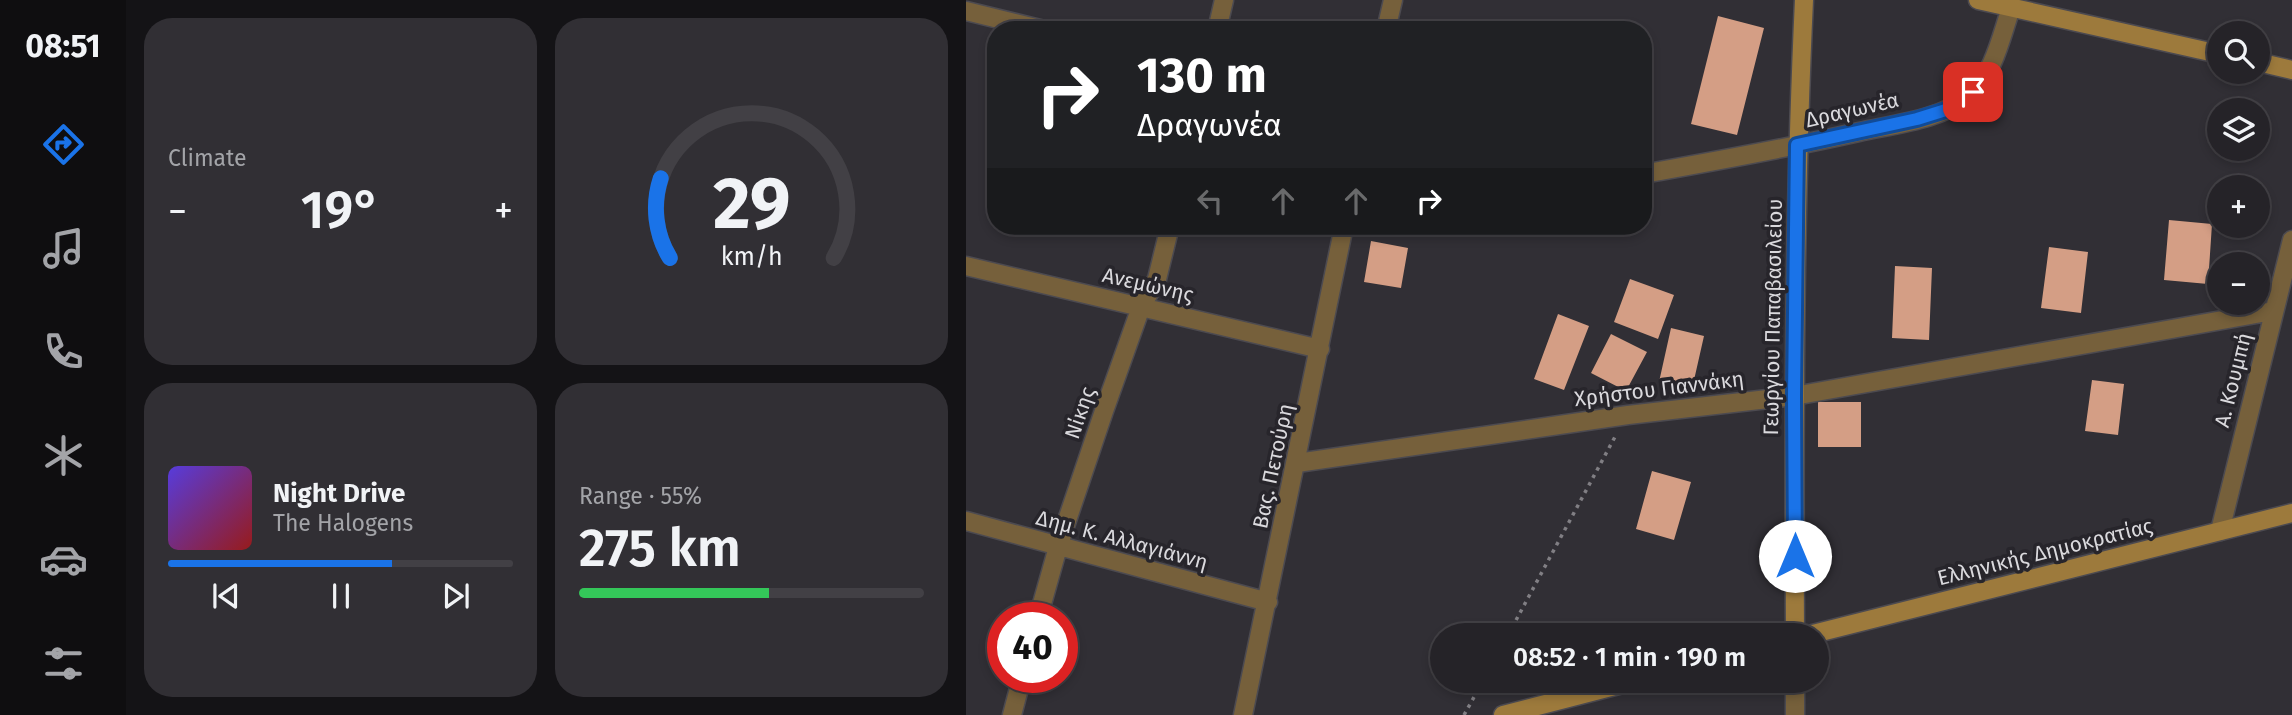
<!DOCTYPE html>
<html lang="en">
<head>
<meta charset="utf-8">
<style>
	:root { --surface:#252328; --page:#312f34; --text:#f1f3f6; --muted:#a3a4a8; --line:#424045; --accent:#1a73e8 }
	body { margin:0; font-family:"Fira Sans",sans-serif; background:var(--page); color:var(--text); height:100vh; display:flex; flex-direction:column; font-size:26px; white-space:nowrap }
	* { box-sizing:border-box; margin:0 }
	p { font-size:23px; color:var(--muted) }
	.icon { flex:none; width:38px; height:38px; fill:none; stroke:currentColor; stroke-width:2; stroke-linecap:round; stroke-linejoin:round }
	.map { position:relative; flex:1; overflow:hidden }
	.details { display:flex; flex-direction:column; gap:18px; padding:18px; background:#141316; width:840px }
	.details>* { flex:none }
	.banner { position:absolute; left:21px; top:21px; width:665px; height:214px; border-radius:28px; box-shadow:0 4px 10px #0003,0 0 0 2px var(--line); background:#202124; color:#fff; overflow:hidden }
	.fabs { position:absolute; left:1241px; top:21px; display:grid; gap:14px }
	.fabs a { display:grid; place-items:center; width:63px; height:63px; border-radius:50%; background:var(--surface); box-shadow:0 4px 10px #0003,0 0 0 2px var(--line); font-size:35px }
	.speed { position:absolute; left:21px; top:602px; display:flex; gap:14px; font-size:35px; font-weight:700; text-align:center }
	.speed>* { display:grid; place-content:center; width:91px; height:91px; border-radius:50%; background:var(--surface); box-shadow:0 4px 10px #0003,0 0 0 2px var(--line); line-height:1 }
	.speed .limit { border:10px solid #d22; background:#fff; color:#111 }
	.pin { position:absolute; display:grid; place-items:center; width:60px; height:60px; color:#fff; margin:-30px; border-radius:14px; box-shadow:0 4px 10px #0006 }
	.me { position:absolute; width:77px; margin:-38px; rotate:0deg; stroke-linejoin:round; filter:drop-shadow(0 0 5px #0008) }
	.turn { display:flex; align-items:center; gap:24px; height:147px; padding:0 35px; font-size:32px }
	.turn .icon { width:91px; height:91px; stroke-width:2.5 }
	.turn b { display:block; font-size:49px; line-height:60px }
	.lanes { display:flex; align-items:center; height:66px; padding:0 35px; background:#0003; justify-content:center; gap:35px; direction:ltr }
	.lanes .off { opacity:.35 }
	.big { font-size:52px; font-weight:600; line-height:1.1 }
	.details .card { flex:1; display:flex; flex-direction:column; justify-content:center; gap:10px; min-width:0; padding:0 24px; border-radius:28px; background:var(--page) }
	.details .dial { align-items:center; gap:0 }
	.dial svg { height:182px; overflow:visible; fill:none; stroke:var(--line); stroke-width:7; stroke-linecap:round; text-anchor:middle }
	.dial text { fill:var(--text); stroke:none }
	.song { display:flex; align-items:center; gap:21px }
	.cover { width:84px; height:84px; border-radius:10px; background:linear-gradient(135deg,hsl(250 70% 55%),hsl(0 70% 35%)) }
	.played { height:7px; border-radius:4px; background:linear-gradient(90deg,var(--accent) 65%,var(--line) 65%) }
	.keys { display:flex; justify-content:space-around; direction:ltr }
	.heat { display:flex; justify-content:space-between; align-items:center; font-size:38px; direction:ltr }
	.charge { height:10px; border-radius:5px; background:linear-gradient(90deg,#34c759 55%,var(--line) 0) }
	.details .tiles { flex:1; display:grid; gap:18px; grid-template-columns:repeat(2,1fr) }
	.trip { position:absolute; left:464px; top:623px; width:399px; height:70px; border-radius:35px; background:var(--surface); box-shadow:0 4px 10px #0003,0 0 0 2px var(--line); font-weight:600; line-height:70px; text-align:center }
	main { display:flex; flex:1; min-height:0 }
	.dock { display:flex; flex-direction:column; width:126px; justify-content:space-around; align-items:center; background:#0f0e10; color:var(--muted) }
	.dock .icon { width:49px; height:49px }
	.dock .current { color:var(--accent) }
	.dock b { font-size:32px; color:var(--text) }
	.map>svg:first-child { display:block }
	.building { fill:#d49e85 }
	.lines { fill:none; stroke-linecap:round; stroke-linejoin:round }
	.street-casing { stroke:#4c4a50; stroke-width:21 }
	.secondary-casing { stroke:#4c4a50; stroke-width:21 }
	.path { stroke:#817f84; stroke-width:3.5; stroke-dasharray:3.5 5; stroke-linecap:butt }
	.street { stroke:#76603b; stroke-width:18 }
	.secondary { stroke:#9d7a3c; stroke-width:18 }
	.route-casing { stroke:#114b97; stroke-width:18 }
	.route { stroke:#1a73e8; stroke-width:12 }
	.labels { text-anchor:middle; stroke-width:7; stroke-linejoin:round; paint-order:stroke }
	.street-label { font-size:21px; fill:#dad9dd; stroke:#27252b }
</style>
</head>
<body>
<main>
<nav class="dock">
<b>08:51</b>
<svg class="icon current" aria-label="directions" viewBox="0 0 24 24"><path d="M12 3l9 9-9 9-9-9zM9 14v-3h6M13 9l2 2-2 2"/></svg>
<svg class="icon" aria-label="music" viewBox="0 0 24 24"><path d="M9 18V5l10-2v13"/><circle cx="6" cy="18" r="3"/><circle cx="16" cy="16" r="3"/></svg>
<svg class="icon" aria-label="phone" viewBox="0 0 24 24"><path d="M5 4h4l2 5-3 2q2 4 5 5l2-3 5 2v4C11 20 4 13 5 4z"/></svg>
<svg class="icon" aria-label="climate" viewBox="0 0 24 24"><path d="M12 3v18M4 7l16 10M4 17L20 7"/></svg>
<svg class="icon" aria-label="car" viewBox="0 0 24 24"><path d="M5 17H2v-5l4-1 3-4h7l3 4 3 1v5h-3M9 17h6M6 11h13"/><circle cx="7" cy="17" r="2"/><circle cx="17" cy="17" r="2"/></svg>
<svg class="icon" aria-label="filters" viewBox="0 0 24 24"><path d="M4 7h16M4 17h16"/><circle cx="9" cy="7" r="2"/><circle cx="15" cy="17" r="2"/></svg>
</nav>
<section class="details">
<div class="tiles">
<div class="card"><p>Climate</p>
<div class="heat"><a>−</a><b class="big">19°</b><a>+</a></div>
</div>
<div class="card dial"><svg viewBox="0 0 100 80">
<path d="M14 69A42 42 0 1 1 86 69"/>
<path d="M14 69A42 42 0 0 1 10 34" stroke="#1a73e8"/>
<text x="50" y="56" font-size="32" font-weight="700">29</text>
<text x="50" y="72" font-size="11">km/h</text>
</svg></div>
<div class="card">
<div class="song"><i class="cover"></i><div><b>Night Drive</b><p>The Halogens</p></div></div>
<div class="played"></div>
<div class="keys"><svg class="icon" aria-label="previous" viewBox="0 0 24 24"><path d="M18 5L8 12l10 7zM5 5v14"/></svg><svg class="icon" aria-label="pause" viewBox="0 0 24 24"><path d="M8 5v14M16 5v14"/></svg><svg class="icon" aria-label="next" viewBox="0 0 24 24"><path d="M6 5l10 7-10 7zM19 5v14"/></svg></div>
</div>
<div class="card"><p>Range · 55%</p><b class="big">275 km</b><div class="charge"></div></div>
</div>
</section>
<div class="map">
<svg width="1326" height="715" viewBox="0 0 1326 715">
	<rect width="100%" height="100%" fill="#312f35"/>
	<path class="building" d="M752 16 798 28 771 135 725 124Z
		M457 19 496 27V30H455Z
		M1203 220 1246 224 1242 284 1198 280Z
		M405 241 442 248 435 288 398 282Z
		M1083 247 1122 252 1115 313 1075 308Z
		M929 266 966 268 963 340 926 338Z
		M664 279 708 295 692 339 648 322Z
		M592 314 623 326 598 390 568 379Z
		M705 328 738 336 726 389 693 382Z
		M645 334 681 352 660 391 625 373Z
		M1126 380 1158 384 1152 435 1119 431Z
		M852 402H895V447H852Z
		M686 471 725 482 708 540 670 529Z"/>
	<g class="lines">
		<defs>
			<path id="street" d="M0 11 78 30
				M251 30 258 0
				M420 30 427 0
				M677 174C750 161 822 148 893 132 929 124 976 120 1004 95 1028 73 1035 37 1045 8
				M0 266 354 349
				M331 463 662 415 828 396 1307 311
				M0 521 302 602
				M1254 531 1326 240
				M72 618 92 547 138 411 175 307 191 279 204 226
				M46 715 56 677
				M277 715 378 226
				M829 715V681"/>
			<path id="secondary" d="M1012 0 1253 54
				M1292 62 1326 70
				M829 635C828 423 828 212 838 0
				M843 635 1326 513
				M537 715 668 681"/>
		</defs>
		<use href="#street" class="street-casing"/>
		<use href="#secondary" class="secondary-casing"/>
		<path class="path" d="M542 635 650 435
			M498 715 517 681"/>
		<use href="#street" class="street"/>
		<use href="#secondary" class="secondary"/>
	</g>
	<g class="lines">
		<defs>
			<path id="route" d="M829 556 828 396 831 145 951 119 983 109 1007 92"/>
		</defs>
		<use href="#route" class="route-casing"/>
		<use href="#route" class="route"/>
	</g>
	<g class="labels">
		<g class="street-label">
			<text transform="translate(886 110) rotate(-13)" y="7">Δραγωνέα</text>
			<text transform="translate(182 285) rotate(13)" y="7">Ανεμώνης</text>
			<text transform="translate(807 317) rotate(-89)" y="7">Γεωργίου Παπαβασιλείου</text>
			<text transform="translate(1267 380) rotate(-76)" y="7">Α. Κουμπή</text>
			<text transform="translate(693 389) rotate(-7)" y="7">Χρήστου Γιαννάκη</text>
			<text transform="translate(114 413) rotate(-71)" y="7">Νίκης</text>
			<text transform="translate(307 466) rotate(-78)" y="7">Βας. Πετούρη</text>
			<text transform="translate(156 540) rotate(15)" y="7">Δημ. Κ. Αλλαγιάννη</text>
			<text transform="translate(1079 552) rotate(-14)" y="7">Ελληνικής Δημοκρατίας</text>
		</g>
	</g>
</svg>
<div class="fabs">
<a><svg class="icon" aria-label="search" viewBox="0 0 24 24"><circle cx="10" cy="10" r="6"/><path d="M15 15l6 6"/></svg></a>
<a><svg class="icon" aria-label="layers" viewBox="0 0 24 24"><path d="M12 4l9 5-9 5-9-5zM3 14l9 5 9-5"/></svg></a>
<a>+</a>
<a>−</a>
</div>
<div class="speed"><div class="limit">40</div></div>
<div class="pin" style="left:1007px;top:92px;background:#d93025"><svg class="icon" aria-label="arrive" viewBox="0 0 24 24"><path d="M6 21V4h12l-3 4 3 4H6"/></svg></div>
<svg class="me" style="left:829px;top:556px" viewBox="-20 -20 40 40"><circle r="19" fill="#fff"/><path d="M0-13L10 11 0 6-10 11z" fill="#1a73e8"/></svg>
<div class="trip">08:52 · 1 min · 190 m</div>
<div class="banner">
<div class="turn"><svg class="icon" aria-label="right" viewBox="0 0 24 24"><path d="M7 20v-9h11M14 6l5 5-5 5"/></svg><div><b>130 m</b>Δραγωνέα</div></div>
<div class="lanes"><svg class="icon off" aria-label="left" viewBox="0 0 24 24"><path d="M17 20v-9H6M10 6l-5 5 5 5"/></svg><svg class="icon off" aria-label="ahead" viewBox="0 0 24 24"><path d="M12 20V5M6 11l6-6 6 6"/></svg><svg class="icon off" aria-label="ahead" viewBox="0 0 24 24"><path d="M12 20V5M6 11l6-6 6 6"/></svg><svg class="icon" aria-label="right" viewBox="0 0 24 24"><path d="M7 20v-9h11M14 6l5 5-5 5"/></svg></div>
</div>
</div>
</main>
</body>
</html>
